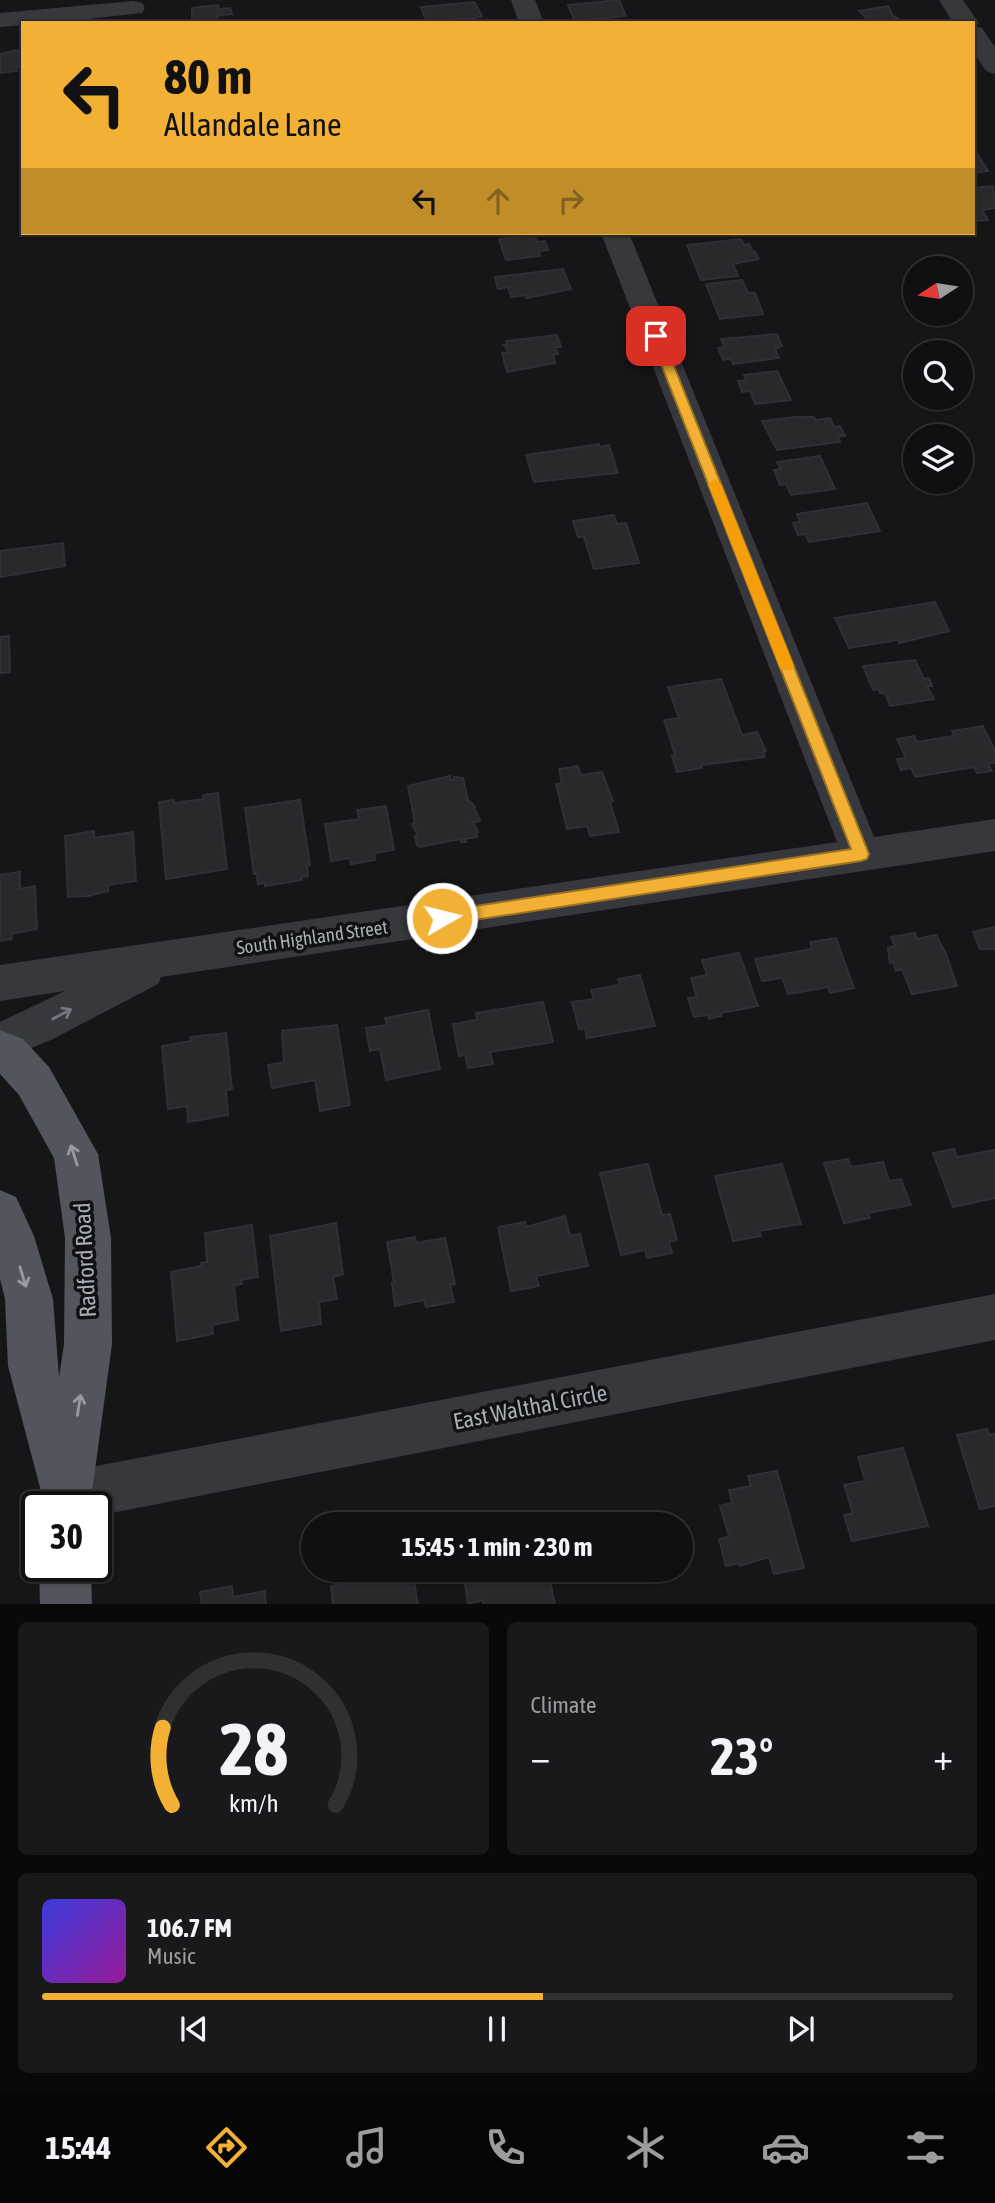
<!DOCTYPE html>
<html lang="en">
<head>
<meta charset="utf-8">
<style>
	:root { --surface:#101012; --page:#19191b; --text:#f1f3f6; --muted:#9c9d9f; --line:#303032; --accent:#f2b134 }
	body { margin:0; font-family:"Asap Condensed",sans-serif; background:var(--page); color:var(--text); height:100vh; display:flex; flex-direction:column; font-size:26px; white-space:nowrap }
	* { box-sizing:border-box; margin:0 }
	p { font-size:23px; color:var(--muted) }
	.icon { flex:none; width:38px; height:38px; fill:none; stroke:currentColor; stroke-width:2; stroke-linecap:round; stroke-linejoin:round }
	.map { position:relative; height:1604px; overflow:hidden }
	.drawer { display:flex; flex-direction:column; gap:18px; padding:18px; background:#09090a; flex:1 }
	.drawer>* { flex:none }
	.top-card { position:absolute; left:21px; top:21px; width:954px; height:214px; border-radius:0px; box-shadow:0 2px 5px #0004,0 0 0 2px var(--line); background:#f2b134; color:#111; overflow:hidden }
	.needle { width:46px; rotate:258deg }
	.controls { position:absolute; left:903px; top:256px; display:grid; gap:14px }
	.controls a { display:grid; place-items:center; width:70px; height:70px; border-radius:50%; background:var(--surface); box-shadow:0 2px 5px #0004,0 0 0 2px var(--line); font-size:35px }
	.speed { position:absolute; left:21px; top:1491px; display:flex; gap:14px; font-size:35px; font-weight:700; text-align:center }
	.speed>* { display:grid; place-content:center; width:91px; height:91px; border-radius:50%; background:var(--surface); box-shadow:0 2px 5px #0004,0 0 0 2px var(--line); line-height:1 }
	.speed .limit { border:4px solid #111; border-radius:10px; background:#fff; color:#111 }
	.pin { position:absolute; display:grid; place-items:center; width:60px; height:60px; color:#fff; margin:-30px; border-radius:14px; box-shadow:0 4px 10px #0006 }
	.me { position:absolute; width:77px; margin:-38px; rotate:82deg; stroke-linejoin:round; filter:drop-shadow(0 0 5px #0008) }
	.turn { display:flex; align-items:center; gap:24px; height:147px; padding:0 28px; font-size:32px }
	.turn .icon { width:91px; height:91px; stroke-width:2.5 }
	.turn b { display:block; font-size:49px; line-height:60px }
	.lanes { display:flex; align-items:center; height:66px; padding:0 28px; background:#0003; justify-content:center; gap:35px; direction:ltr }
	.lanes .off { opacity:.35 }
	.big { font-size:52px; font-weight:700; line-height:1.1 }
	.drawer .widget { flex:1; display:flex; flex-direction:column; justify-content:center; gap:10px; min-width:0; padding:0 24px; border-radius:10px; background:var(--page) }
	.drawer .dial { align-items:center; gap:0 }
	.dial svg { height:182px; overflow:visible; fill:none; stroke:var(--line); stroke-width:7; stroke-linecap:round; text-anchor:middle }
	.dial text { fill:var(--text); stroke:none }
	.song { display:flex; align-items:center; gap:21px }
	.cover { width:84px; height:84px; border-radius:10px; background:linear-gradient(135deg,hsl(240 70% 55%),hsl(300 70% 35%)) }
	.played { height:7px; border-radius:4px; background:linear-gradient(90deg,var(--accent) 55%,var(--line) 55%) }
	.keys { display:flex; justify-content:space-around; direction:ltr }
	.heat { display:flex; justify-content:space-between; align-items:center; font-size:38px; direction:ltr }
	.drawer .tiles { flex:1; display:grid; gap:18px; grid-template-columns:1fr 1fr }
	.widget:last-child { grid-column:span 2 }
	.trip { position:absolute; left:301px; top:1512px; width:392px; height:70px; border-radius:35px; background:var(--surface); box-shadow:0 2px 5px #0004,0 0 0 2px var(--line); font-weight:700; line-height:70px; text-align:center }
	.tab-bar { display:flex; height:112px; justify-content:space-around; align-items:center; background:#060607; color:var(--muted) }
	.tab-bar .icon { width:49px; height:49px }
	.tab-bar .selected { color:var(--accent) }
	.tab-bar b { font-size:32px; color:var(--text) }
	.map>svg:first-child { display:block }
	.building { fill:#29292c; stroke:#303034; stroke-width:2 }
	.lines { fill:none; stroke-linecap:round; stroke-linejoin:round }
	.minor { fill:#37383d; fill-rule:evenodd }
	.major { fill:#53555c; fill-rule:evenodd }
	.oneway { stroke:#757881 }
	.oneway2 { stroke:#979ba6 }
	.route { fill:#f2b134; stroke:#9d7322; stroke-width:2 }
	.slow { fill:#f59e0b }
	.labels { text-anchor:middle; stroke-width:7; stroke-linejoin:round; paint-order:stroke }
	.street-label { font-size:19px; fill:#a8adb8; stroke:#111113 }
	.near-street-label { font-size:23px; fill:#a8adb8; stroke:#111113 }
</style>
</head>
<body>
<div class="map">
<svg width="995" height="1605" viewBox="0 0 995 1605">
	<rect width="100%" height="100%" fill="#161618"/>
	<path class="building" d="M619 0 626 16 575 21 568 5Z
		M474 2 482 16 476 18 426 21 421 7Z
		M218 5 219 9 230 8 232 14 217 16 219 23H192V8Z
		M888 6 893 16 898 18 894 19 897 23H871L859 11Z
		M17 50 23 52V67H16L17 71 0 73V54Z
		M973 152H976L988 171 973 173Z
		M993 186 995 208 982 210 988 220 973 221V188Z
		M534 235 537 242 545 241 548 250 539 251 540 256 506 260 499 239Z
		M741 239 744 245 749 244 753 252H755L759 259 733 264 738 276 701 280 687 245Z
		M563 269 571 289 526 298 525 295 511 297 508 287 498 289 495 277Z
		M742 280 748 293H755L763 314 720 319 706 284Z
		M777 334 782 346 775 349 779 358 733 364 731 359 723 360 718 348 725 347 721 339Z
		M557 335 561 347H555L558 354 553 355 555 363 507 372 502 353 509 352 504 345H507L506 341Z
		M777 371 791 400 755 404 750 391 742 392 738 381 746 380 744 375Z
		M795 417H814L816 420 830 418 834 427 840 426 845 436H838L840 442 777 450 762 421Z
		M599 444 600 447 609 445 618 473 534 482 526 455Z
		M820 456 835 489 791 495 786 484 780 485 774 470 781 469 777 462Z
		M867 503 880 531 809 542 805 534 798 535 793 523 800 522 797 514Z
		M614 515 617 524 626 523 639 563 594 569 584 537H578L573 521Z
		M63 543 65 566 0 577V551Z
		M935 602 949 631 899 643 898 640 849 648 835 618Z
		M9 636 10 672 0 673V637Z
		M915 660 924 679 929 678 932 686H927L934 699 890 706 885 693H880L878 689 873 690 863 666Z
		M721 679 742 735 757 732 766 751H763L765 757 701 765 702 768 677 772 672 756 675 755 664 720 679 718 668 687Z
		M983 726 995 751V763L988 764 992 771 977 773 974 767 915 777 911 768 901 770 897 759 906 758 897 739 914 736 917 742 954 736 952 731Z
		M578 766 581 775 602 772 613 801 610 802 619 832 590 836 587 826 567 829 556 784 562 783 559 769Z
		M450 776 451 780H455L454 777 463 778 468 800 473 804 480 821 473 822 478 832H476L477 837 465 839 466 842H461L460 839 420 847 417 845 415 836H418L412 824 415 823 408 786Z
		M218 793 227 869 166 879 159 802 174 800V803L204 799 203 795Z
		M300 800 310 865 307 866 308 876 302 877V880L265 886V883L258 884 257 874H254L245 808Z
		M386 806 394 850 374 853 375 860 351 864 350 858 331 861 325 824 359 819 357 810Z
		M94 831V838L133 832 136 881 108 885V891L88 896 68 897 65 836Z
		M20 872V889L35 886 37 929 11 934 12 939 0 941V875Z
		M995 927V949H980L973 932Z
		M915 933 917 939 936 935 946 954 957 986 912 994 902 969 896 971 893 962 890 963 888 948 895 946 891 937Z
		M836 938 854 988 830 993 828 987 788 994 782 978 762 981 755 959 812 949 810 942Z
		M739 953 758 1006 721 1013V1016L709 1019 708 1015 694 1017 688 998 697 997 691 978 707 975 702 960Z
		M640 975 655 1026 587 1038 585 1028 579 1029 572 1002 594 999 591 990 620 985 618 979Z
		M543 1002 553 1042 490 1052 493 1064 468 1068 465 1055 459 1056 453 1024 477 1020 476 1013Z
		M428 1010 440 1069 386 1080 380 1049 370 1051 366 1028 387 1025 385 1018Z
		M337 1025 350 1105 320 1111 315 1080 272 1088 268 1065 284 1062 282 1031Z
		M226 1033 232 1089 226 1090 228 1115 188 1122 187 1106 168 1109 162 1046 191 1041 190 1037Z
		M954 1149 957 1157 995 1150V1198L953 1207 933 1153Z
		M848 1159 851 1167 883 1162 889 1181 901 1179 911 1205 868 1213 870 1218 844 1223 824 1163Z
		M648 1164 662 1215 670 1214 677 1240 669 1242 672 1253 647 1258 645 1250 621 1255 600 1173Z
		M782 1164 801 1224 759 1231 761 1236 733 1241 715 1176Z
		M565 1216 570 1236 580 1234 588 1266 536 1276 539 1286 511 1291 498 1227 525 1222 526 1227Z
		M336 1223 343 1274 333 1277 337 1299 319 1302 321 1324 281 1331 270 1236Z
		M252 1225 258 1277 241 1280 242 1284 234 1285 238 1320 212 1325 213 1334 177 1341 171 1272 201 1266V1263L207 1262 205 1233Z
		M415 1237 416 1243 445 1238 455 1284 450 1285 454 1302 426 1307 424 1300 395 1306 392 1283 394 1282 387 1242Z
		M987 1429 990 1435 995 1433V1506L980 1509 957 1435Z
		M903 1448 928 1526 852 1541 844 1515 853 1513 844 1485 865 1481 858 1457Z
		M777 1471 804 1568 774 1574 769 1557 740 1566 739 1563 726 1566 719 1539 729 1537 720 1506 732 1503 729 1490 751 1486 748 1476Z
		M374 1570H412L418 1605H333L331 1586 345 1583 344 1578Z
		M463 1570H548L555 1605H483V1600L468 1604Z
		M232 1586 233 1597 265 1591 266 1605H198L202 1604 200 1592Z"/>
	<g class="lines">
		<path class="minor" d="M511 0H535L544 23H519Z
			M939 0H963L979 23 976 26 982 28 995 47V74L986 71 973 52V23H953Z
			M133 1 142 3 145 8 142 13 52 23H23V25L0 27V13Z
			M601 233H629L874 837 995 819V851L161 977 158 984 53 1039 0 1061V1022L65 991 0 1001V965L837 842Z
			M995 1294V1340L96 1516V1507H44L40 1497 47 1479 65 1472Z"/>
		<path class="major" d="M0 1030 23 1039 49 1067 98 1154 111 1238 112 1344 90 1507H40L42 1495 8 1366 5 1299 0 1279V1190L16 1197 34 1236 53 1299 59 1377 64 1344 65 1238 54 1158 19 1095 0 1074Z
			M39 1566H91L92 1605H40Z"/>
	</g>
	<defs><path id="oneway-shaft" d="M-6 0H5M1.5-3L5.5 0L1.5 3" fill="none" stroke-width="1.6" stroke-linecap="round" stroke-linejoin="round" transform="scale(1.75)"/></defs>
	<use class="oneway" href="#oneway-shaft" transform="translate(62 1014) rotate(-28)"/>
	<g class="oneway2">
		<use href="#oneway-shaft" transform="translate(74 1155) rotate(-108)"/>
		<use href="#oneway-shaft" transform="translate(23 1277) rotate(73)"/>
		<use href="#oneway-shaft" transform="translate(79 1405) rotate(-81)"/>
	</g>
	<path class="route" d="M656 332 662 336 869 854 867 859 861 861 442 925 436 923 433 918 436 913 442 911 851 849 650 336Z"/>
	<path class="slow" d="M715 479 721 484 794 666 792 670H781L779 666 708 484Z"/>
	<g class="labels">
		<g class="street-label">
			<text transform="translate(312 937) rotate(-8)" y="7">South Highland Street</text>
		</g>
		<g class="near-street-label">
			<text transform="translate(85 1260) rotate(-93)" y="8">Radford Road</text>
			<text transform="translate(530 1407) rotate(-11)" y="8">East Walthal Circle</text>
		</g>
	</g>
</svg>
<div class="controls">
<a><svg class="needle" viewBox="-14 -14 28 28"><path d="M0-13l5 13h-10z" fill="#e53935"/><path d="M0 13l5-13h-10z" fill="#9c9d9f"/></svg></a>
<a><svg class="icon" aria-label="search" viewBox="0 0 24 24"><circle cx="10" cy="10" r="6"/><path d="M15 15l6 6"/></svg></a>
<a><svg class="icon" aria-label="layers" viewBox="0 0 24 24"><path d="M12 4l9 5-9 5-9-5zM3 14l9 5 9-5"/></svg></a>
</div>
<div class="speed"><div class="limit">30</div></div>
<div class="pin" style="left:656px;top:336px;background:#d93025"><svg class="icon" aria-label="arrive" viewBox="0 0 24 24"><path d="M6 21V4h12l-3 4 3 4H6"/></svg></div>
<svg class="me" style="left:442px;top:918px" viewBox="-20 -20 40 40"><circle r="17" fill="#f2b134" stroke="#fff" stroke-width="3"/><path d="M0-11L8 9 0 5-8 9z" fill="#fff"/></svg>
<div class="trip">15:45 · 1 min · 230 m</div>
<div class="top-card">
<div class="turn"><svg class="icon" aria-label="left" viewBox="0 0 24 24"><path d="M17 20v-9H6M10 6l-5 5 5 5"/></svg><div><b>80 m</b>Allandale Lane</div></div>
<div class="lanes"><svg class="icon" aria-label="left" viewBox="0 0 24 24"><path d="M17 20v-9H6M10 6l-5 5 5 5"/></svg><svg class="icon off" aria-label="ahead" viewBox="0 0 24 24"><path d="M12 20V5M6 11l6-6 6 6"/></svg><svg class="icon off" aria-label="right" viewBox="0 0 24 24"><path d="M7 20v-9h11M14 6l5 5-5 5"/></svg></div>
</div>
</div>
<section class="drawer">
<div class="tiles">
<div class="widget dial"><svg viewBox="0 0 100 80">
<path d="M14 69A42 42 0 1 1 86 69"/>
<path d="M14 69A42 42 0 0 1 10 35" stroke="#f2b134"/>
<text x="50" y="56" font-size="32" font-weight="700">28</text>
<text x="50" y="72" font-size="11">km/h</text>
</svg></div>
<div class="widget"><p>Climate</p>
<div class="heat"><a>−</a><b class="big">23°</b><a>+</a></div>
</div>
<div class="widget">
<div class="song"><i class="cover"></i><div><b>106.7 FM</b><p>Music</p></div></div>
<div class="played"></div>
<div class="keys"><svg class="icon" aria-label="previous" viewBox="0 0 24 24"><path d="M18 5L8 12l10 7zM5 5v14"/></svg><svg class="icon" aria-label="pause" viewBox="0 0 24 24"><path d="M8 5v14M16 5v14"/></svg><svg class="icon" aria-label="next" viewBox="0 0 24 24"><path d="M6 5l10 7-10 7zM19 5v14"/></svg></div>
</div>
</div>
</section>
<nav class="tab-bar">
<b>15:44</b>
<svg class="icon selected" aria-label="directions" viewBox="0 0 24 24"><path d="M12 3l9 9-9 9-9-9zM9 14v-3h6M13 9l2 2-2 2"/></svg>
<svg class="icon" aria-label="music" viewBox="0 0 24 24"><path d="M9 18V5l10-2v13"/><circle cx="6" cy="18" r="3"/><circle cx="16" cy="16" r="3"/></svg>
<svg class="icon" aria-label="phone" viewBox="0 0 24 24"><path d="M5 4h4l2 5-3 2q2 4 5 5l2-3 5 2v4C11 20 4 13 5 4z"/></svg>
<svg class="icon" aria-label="climate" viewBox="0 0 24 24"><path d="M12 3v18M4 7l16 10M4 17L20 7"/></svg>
<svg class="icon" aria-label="car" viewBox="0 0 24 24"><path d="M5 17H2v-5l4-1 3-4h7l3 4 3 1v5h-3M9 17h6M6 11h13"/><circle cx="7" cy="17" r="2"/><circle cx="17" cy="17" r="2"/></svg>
<svg class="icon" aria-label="filters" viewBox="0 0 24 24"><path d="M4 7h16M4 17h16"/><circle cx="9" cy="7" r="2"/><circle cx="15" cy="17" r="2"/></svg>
</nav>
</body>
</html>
